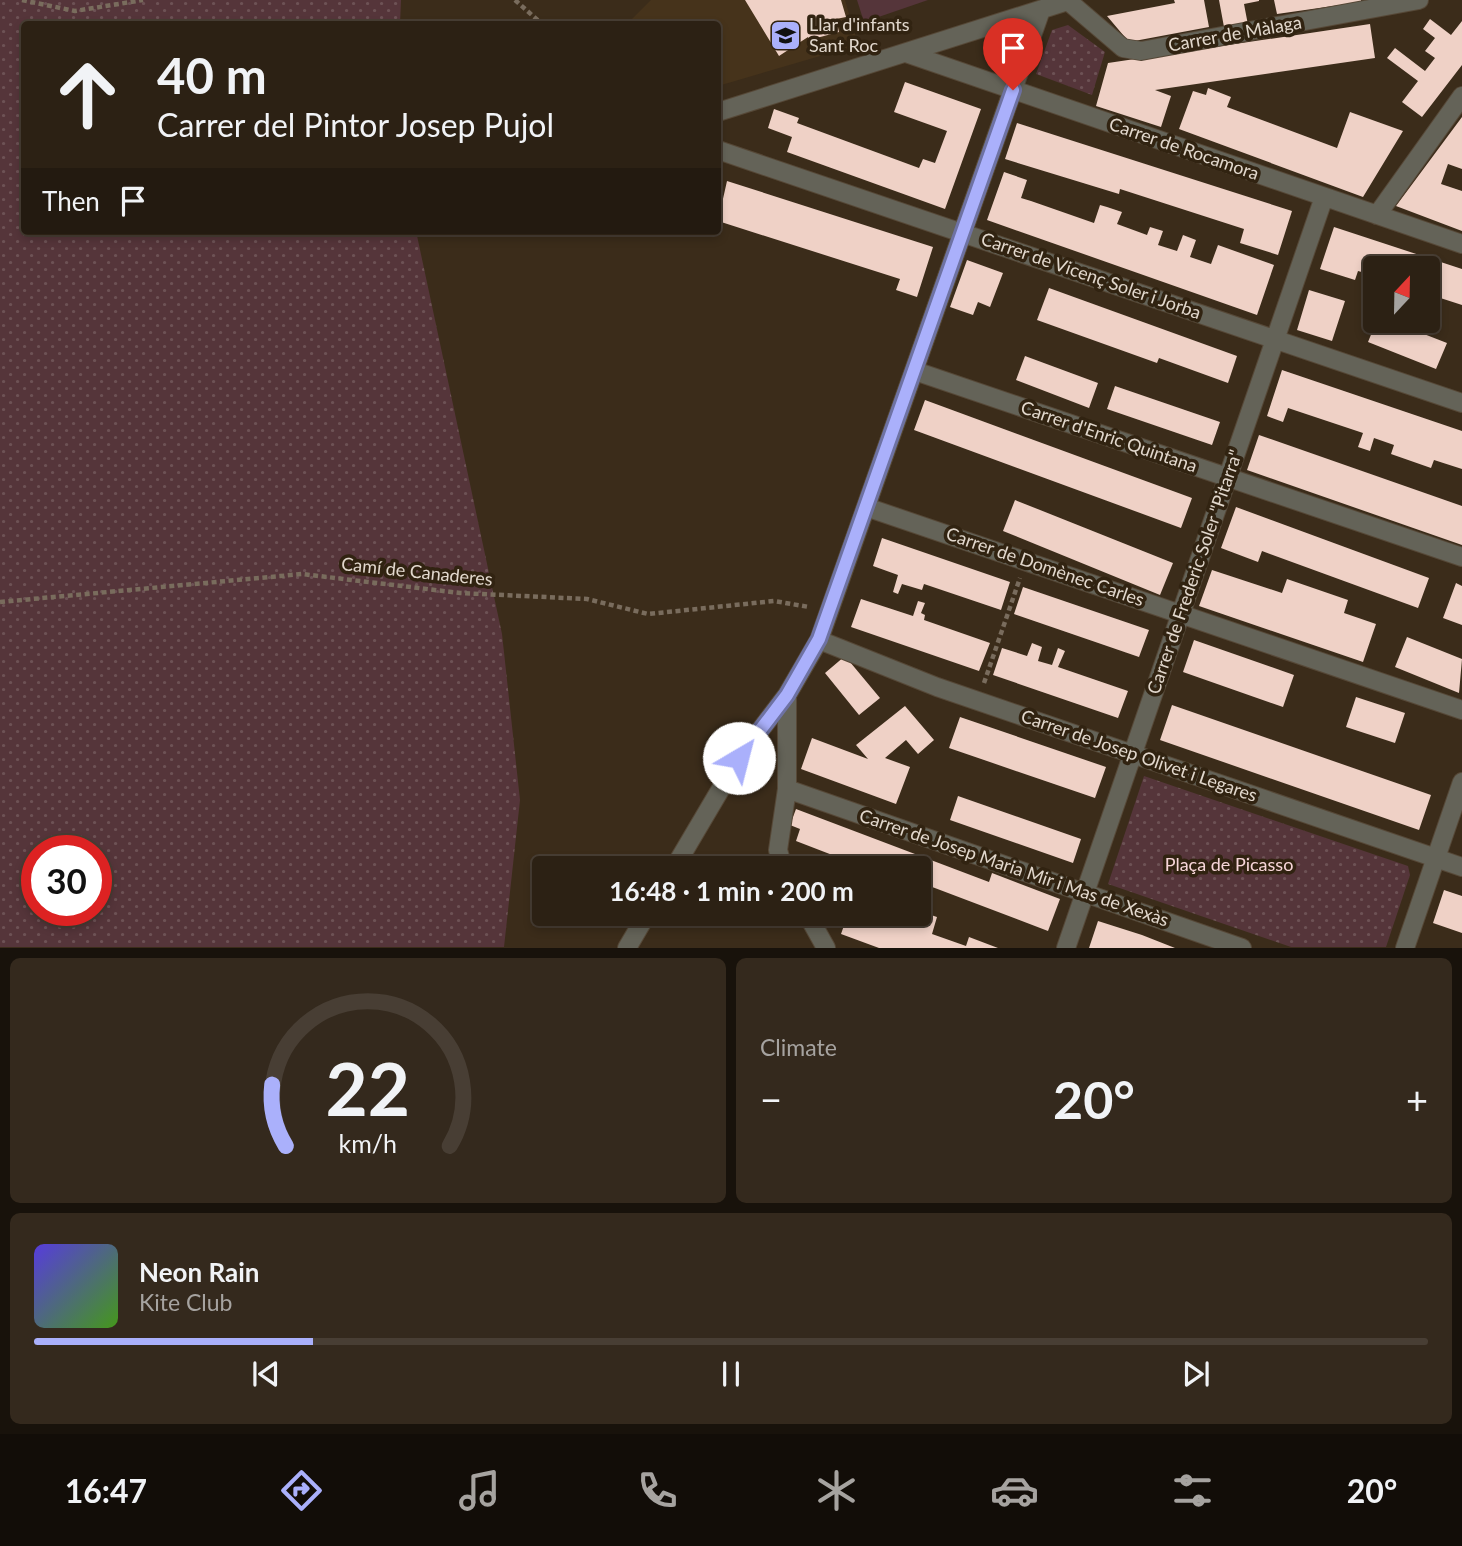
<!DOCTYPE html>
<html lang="en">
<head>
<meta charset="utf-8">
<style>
	:root { --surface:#2c2114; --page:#34291d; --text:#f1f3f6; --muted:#a6a3a0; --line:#483e34; --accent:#aab0fb }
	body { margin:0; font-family:Lato,sans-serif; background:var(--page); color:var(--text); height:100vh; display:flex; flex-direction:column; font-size:26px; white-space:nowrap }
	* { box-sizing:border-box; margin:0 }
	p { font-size:23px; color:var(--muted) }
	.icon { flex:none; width:38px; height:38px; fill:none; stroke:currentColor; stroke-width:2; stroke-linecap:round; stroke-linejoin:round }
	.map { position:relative; height:948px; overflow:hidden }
	.sheet { display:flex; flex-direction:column; gap:10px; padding:10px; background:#18120b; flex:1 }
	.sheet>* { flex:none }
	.banner { position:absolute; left:21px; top:21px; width:700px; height:214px; border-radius:7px; box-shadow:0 4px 10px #0003,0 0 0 2px var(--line); background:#2c2114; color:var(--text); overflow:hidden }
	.needle { width:46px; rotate:22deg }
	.controls { position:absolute; left:1363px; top:256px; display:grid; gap:14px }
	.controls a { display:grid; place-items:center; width:77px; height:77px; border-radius:7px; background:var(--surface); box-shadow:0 4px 10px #0003,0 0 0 2px var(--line); font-size:35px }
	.speed { position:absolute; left:21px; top:835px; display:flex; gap:14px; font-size:35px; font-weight:700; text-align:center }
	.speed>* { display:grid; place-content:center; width:91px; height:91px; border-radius:50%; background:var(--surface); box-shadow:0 4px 10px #0003,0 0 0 2px var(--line); line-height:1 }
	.speed .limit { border:10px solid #d22; background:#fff; color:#111 }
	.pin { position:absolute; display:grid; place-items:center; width:60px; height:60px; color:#fff; margin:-72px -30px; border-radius:50% 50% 50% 0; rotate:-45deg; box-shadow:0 0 7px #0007 }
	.pin .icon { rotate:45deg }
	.me { position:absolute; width:77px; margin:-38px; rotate:37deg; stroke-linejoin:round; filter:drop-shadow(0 0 5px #0008) }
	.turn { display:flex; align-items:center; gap:24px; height:147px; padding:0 21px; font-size:32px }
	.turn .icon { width:91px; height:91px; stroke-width:2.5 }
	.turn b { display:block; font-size:49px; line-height:60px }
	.then { display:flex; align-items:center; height:66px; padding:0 21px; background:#0003; gap:14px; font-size:26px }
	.big { font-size:52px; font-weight:700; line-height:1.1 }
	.sheet .tile { flex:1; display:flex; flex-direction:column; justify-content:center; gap:10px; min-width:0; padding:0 24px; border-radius:10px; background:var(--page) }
	.sheet .dial { align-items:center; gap:0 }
	.dial svg { height:182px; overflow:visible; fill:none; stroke:var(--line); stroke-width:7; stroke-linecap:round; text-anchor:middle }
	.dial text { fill:var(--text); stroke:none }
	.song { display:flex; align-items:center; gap:21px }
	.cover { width:84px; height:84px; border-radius:10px; background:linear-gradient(135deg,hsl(250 70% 55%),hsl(100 70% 35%)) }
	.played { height:7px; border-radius:4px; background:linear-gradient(90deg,var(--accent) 20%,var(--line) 20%) }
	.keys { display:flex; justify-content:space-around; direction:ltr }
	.heat { display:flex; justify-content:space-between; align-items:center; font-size:38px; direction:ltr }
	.sheet .tiles { flex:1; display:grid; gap:10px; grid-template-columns:1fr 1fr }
	.tile:last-child { grid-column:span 2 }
	.trip { position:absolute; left:532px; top:856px; width:399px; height:70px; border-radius:7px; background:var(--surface); box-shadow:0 4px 10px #0003,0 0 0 2px var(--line); font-weight:700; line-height:70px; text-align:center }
	.tab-bar { display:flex; height:112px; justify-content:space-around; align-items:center; background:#120d08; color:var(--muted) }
	.tab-bar .icon { width:49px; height:49px }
	.tab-bar .on { color:var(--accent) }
	.tab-bar b { font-size:32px; color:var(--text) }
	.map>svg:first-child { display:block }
	.built { fill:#46331b }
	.grass { fill:url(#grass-dots); fill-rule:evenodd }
	.pitch { fill:#55353a }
	.building { fill:#efd1c6 }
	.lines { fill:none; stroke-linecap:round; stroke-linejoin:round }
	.street-casing { stroke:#564837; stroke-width:20 }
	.path { stroke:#796c5d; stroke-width:4.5; stroke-dasharray:5 3.5; stroke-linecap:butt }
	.street { stroke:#646358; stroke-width:18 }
	.route-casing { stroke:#6e72a3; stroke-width:18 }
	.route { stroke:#aab0fb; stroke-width:12 }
	.labels { text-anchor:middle; stroke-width:7; stroke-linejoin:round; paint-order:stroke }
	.poi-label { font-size:18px; fill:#e2d8cd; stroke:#312311; text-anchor:start }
	.street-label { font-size:18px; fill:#e2d8cd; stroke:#312311 }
	.park-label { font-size:18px; fill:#f7d6d9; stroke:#312311 }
</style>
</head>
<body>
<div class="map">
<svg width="1462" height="948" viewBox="0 0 1462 948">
	<defs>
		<pattern id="grass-dots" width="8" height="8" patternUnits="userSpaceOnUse" patternTransform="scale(1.75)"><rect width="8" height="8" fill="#55353a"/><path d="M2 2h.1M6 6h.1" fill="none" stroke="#6d5255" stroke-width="1.8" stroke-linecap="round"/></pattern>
	</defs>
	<rect width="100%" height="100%" fill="#3b2c1a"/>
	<path class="built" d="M651 0H845L858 45 718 86V24H627Z"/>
	<path class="grass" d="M0 0H401L400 24H24V231H416L502 634 520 800 504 947H0ZM37 850H96V910H37Z
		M1068 25 1105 52 1092 95 1036 74 1052 30Z
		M1144 776 1408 866 1410 875 1386 947H1291L1108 884Z"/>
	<path class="pitch" d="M857 0H928L864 22Z"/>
	<path class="building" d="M745 0H841L846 17 836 19 839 32 809 40 808 37 779 56Z
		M1174 0H1204L1209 27 1129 42 1107 16 1175 3Z
		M1219 0H1259V1L1244 4 1248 25 1224 27Z
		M1274 0H1361V2L1277 14Z
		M1430 19 1451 35 1462 21V65L1422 117 1402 102 1418 81 1387 58 1395 48 1425 71 1435 58 1425 51 1435 38 1423 29Z
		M1370 24 1375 58 1155 90 1171 96 1161 127 1096 106 1108 63Z
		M905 82 981 109 945 209 787 152 792 137 768 128 774 109 799 118 797 123 919 168 923 159 935 163 947 131 894 112Z
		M1208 88 1231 97 1227 107 1337 148 1350 112 1403 131 1363 197 1179 129 1193 91 1206 95Z
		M1462 117V169L1448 164 1441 184 1462 191V231L1396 206Z
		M1017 123 1292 211 1278 255 1240 243 1244 229 1120 189 1119 194 1005 159Z
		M1004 172 1027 180 1021 198 1031 201 1094 223 1100 205 1107 207 1122 212 1117 224 1147 235 1150 227 1163 231 1158 245 1177 251 1183 235 1196 240 1190 257 1211 264 1218 245 1274 265 1257 315 987 220Z
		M727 181 933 247 917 297 896 290 900 279 718 221Z
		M1334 227 1462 269V305L1428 294V268H1376V276L1358 271 1355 280 1320 269Z
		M967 260 1003 273 990 307 978 302 973 315 950 307Z
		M1049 288 1237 356 1228 383 1159 358 1157 363 1037 320Z
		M1309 290 1345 301 1332 341 1297 330Z
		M1377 320H1388L1447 343 1436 369 1368 342Z
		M1025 356 1098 383 1089 408 1016 380Z
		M1282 370 1462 431V469L1434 460 1431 468 1391 454 1394 445 1374 438 1370 451 1358 447 1363 433 1288 408 1283 422 1267 416Z
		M1115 386 1220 422 1212 445 1107 409Z
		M925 400 1192 498 1181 528 914 430Z
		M1259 435 1462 506V545L1247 470Z
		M1015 500 1173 563 1160 595 1003 531Z
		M1236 507 1429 578 1418 608 1262 551 1258 562 1221 548Z
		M882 538 1010 582 1001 610 924 584 922 590 902 584 898 594 893 592 898 575 873 566Z
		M1212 570 1282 593 1287 579 1348 600 1344 613 1376 624 1363 662 1199 606Z
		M1456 583 1462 586V625L1443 618Z
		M1023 587 1149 630 1139 657 1014 614Z
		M861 599 913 616 918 601 925 603 921 613 925 615 924 620 990 643 979 671 851 627Z
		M1407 637 1462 659 1459 693 1395 667Z
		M1194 640 1294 675 1283 707 1183 672Z
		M1032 643 1042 647 1038 661 1052 665 1058 648 1065 651 1058 667 1128 691 1118 718 993 675 1002 648 1027 656Z
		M845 656 880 698 859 715 825 673Z
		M1356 697 1405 713 1395 743 1346 727Z
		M1172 705 1431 795 1419 830 1160 740Z
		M905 706 934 740 918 754 906 740 885 758 910 767 896 804 801 769 812 738 868 759 856 745Z
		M960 717 1106 767 1095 798 949 748Z
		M958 796 1081 839 1073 863 950 820Z
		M796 809 989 882 992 873 1060 899 1048 931 919 882V868H866L796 841 800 829 790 825Z
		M1444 890 1462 896V933L1433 923Z
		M919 911 937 917 932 934 966 946 969 937 998 948H879L841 934 848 914H882L891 917 892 914H919Z
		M1098 921 1142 935 1175 948H1089Z"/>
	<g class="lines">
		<defs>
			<path id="street" d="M1068 1 1123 48 1141 51 1419 0
				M906 53 1462 244
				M718 112 1071 0
				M718 150 1462 403
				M1377 215 1462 96
				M915 371 1462 557
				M866 507 1462 710
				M819 640 937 687 1462 867
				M787 789 1242 948
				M674 868 739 758 787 695 819 640 1041 10
				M783 868 778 850 787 789V695
				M807 914 826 948
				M627 948 647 914
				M1066 948 1324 197
				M1405 948 1462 782"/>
		</defs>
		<use href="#street" class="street-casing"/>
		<path class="path" d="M22 0 75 11 143 0
			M515 0 542 24
			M0 602 302 574 460 593 587 599 648 614 774 601 809 607
			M984 683 1020 578"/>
		<use href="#street" class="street"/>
	</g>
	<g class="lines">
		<defs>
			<path id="route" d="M739 758 787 695 819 639 1013 90"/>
		</defs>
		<use href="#route" class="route-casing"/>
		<use href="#route" class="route"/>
	</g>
	<defs>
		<symbol id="school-square" viewBox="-11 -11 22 22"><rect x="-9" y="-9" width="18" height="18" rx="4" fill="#aab0fb" stroke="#312311"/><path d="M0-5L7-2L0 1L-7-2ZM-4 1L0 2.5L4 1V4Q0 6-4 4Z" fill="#111"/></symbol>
	</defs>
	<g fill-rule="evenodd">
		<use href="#school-square" x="768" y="18" width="35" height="35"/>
	</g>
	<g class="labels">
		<g class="poi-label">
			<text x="809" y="31">Llar d'infants<tspan x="809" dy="21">Sant Roc</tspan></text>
		</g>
		<g class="street-label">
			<text transform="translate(1235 34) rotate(-10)" y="6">Carrer de Màlaga</text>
			<text transform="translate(1184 149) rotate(19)" y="6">Carrer de Rocamora</text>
			<text transform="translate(1091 276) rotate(19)" y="6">Carrer de Vicenç Soler i Jorba</text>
			<text transform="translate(1109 437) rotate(19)" y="6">Carrer d'Enric Quintana</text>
			<text transform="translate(1045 567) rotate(19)" y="6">Carrer de Domènec Carles</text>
			<text transform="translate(417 572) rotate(6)" y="6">Camí de Canaderes</text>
			<text transform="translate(1195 572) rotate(-71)" y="6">Carrer de Frederic Soler "Pitarra"</text>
			<text transform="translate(1139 756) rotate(19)" y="6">Carrer de Josep Olivet i Legares</text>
			<text transform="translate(1014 868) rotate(19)" y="6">Carrer de Josep Maria Mir i Mas de Xexàs</text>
		</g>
		<g class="park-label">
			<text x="1229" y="871">Plaça de Picasso</text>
		</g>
	</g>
</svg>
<div class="controls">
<a><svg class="needle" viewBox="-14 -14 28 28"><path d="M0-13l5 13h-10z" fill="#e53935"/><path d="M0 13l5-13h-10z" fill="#a6a3a0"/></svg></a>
</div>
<div class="speed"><div class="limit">30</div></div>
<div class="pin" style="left:1013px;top:90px;background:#d93025"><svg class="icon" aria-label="arrive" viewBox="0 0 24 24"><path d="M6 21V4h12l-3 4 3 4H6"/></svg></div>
<svg class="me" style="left:739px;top:758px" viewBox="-20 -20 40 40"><circle r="19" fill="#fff"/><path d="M0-13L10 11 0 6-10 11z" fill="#aab0fb"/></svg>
<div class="trip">16:48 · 1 min · 200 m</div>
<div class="banner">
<div class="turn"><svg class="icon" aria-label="ahead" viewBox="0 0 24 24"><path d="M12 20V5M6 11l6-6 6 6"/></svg><div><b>40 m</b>Carrer del Pintor Josep Pujol</div></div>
<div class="then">Then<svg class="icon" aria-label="arrive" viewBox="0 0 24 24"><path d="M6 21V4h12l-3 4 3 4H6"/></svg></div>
</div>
</div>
<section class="sheet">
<div class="tiles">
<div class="tile dial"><svg viewBox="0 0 100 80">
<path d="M14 69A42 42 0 1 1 86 69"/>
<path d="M14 69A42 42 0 0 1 8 42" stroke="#aab0fb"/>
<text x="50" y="56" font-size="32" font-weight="700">22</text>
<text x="50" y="72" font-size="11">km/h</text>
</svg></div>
<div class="tile"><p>Climate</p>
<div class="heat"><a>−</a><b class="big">20°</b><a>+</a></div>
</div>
<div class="tile">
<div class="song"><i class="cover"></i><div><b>Neon Rain</b><p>Kite Club</p></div></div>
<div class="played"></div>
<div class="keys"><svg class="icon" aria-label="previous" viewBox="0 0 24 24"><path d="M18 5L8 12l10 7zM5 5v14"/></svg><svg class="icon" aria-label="pause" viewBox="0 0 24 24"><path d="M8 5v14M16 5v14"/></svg><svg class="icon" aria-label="next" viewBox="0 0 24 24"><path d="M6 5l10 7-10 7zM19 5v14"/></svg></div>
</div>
</div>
</section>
<nav class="tab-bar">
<b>16:47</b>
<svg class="icon on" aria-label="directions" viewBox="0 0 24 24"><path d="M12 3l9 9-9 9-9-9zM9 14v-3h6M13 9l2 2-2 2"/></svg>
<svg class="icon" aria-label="music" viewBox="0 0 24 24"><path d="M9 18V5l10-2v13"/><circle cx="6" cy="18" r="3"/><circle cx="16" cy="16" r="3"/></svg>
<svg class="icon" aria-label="phone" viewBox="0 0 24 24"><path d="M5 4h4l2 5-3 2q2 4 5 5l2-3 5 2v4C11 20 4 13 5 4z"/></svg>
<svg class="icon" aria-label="climate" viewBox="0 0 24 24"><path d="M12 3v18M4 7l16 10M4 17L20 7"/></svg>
<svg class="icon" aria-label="car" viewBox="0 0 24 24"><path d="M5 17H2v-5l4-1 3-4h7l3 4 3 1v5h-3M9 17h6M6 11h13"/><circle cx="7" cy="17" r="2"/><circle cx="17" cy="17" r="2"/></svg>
<svg class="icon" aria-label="filters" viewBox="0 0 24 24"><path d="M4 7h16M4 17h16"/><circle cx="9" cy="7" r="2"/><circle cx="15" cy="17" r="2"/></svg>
<b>20°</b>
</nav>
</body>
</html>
